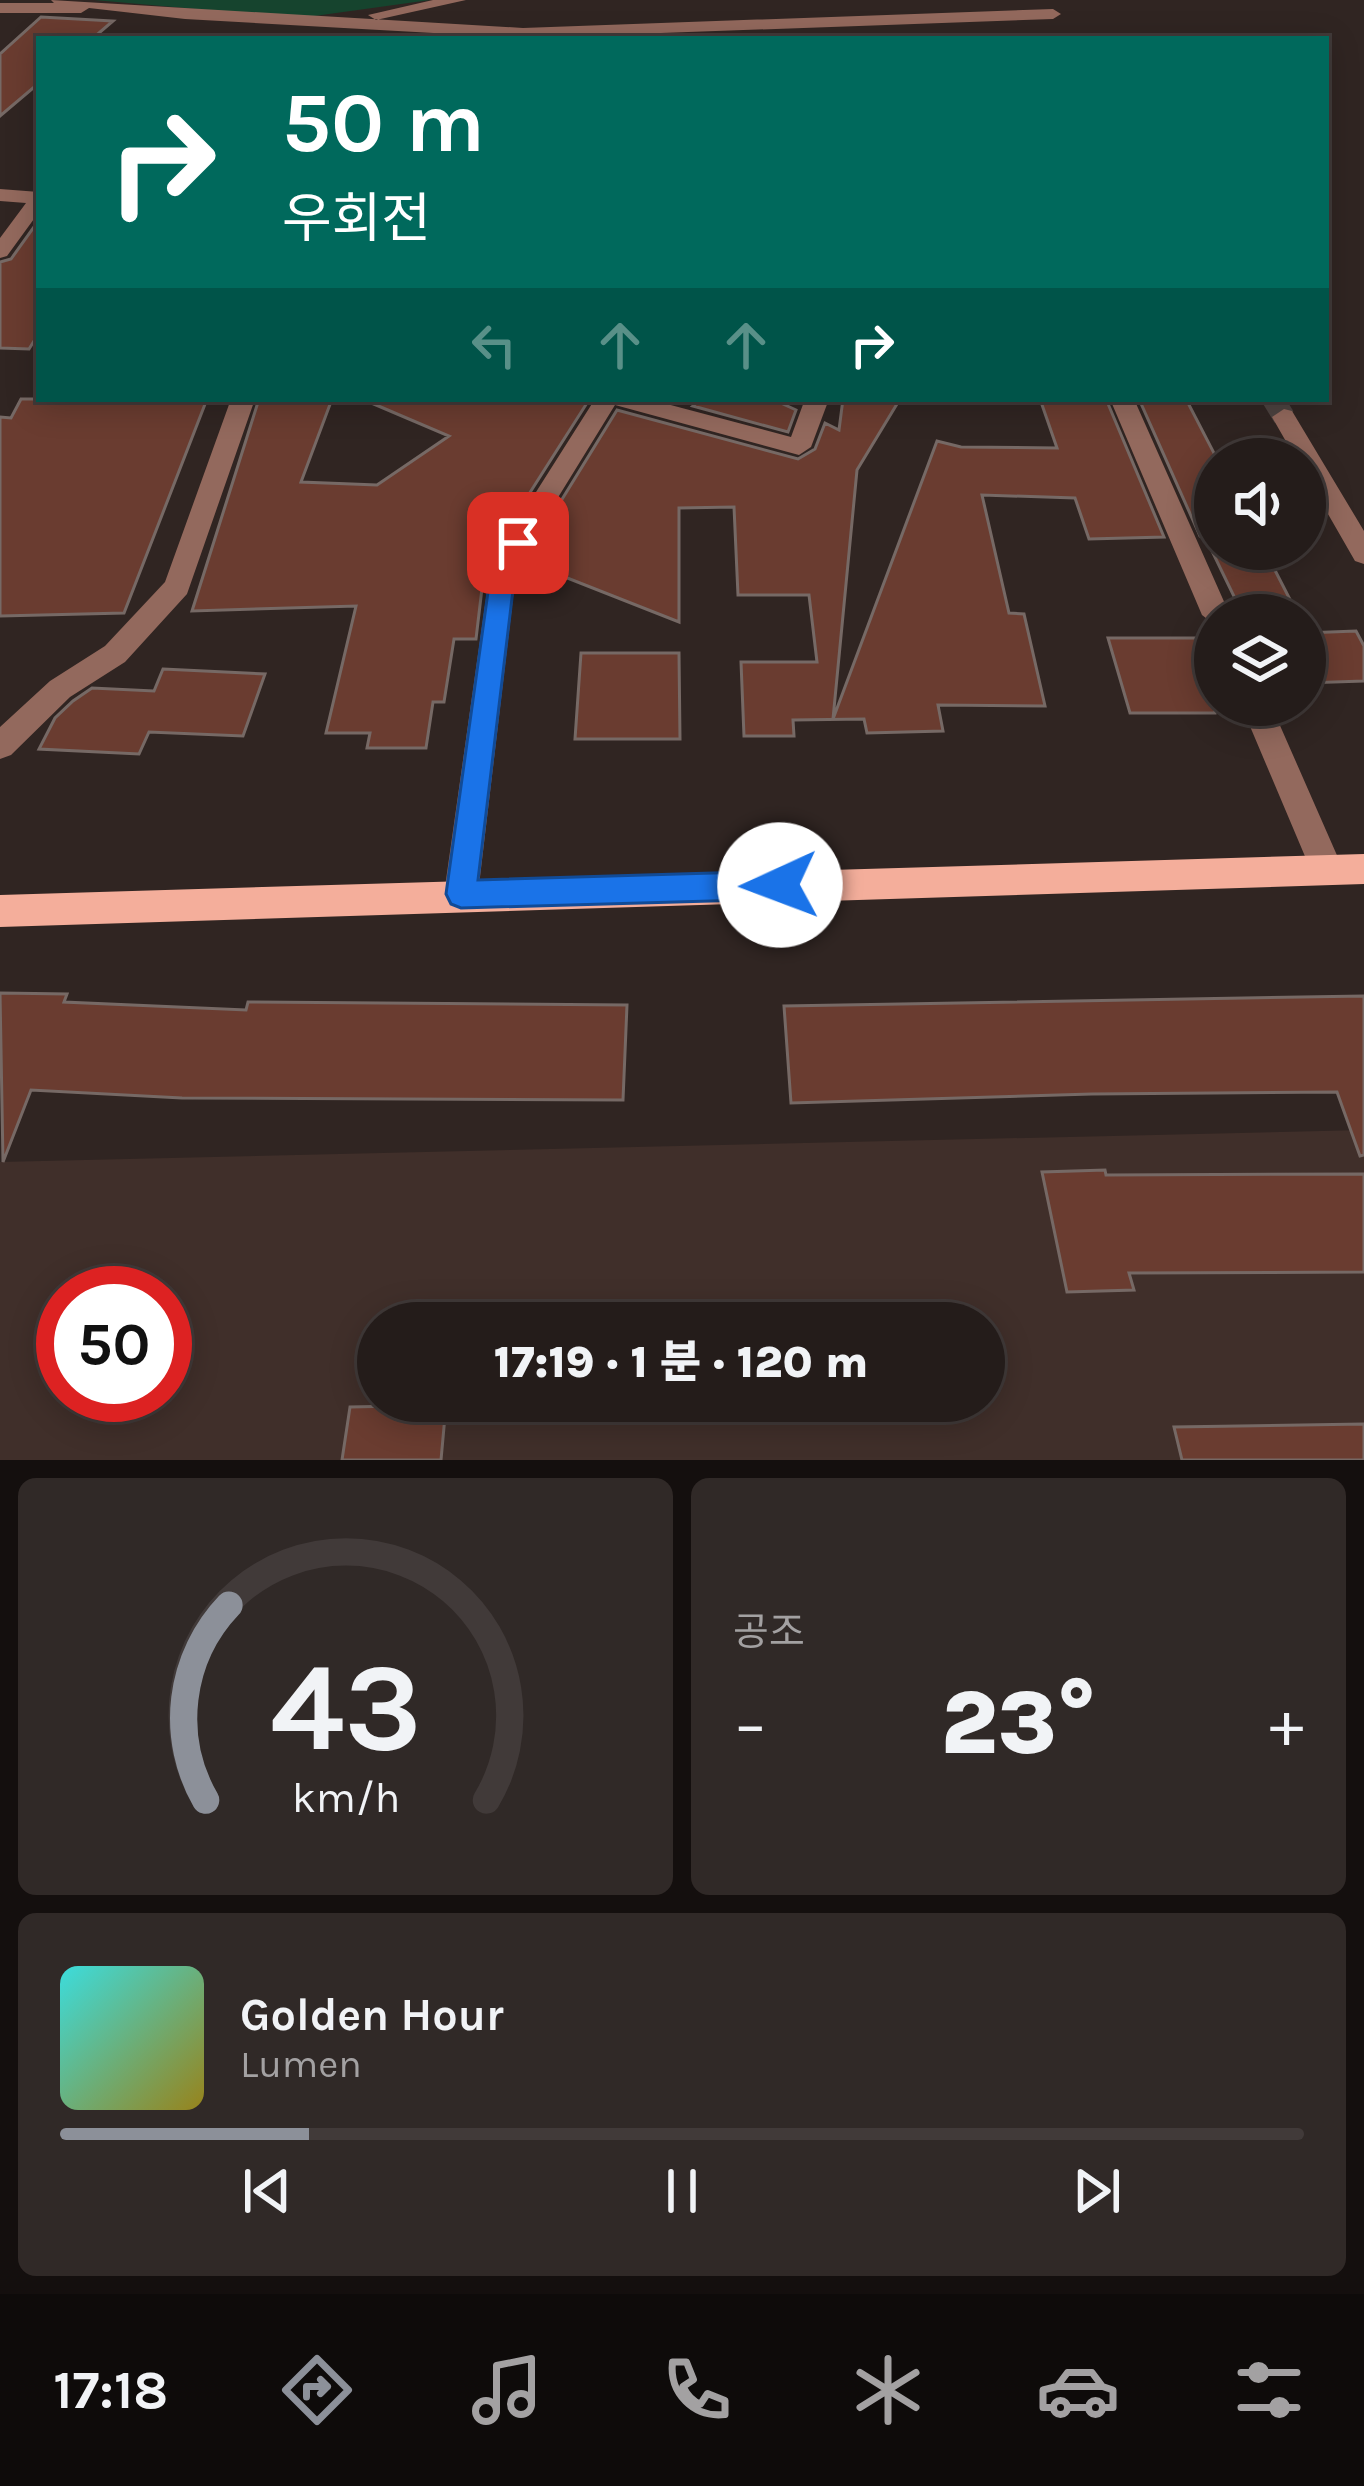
<!DOCTYPE html>
<html lang="ko">
<head>
<meta charset="utf-8">
<style>
	:root { --surface:#241c1a; --page:#302927; --text:#f1f3f6; --muted:#a3a1a2; --line:#413a39; --accent:#8c9099 }
	body { margin:0; font-family:Karla,"Noto Sans KR",sans-serif; background:var(--page); color:var(--text); height:100vh; display:flex; flex-direction:column; font-size:45px; white-space:nowrap }
	* { box-sizing:border-box; margin:0 }
	p { font-size:39px; color:var(--muted) }
	.icon { flex:none; width:66px; height:66px; fill:none; stroke:currentColor; stroke-width:2; stroke-linecap:round; stroke-linejoin:round }
	.map { position:relative; height:1460px; overflow:hidden }
	.details { display:flex; flex-direction:column; gap:18px; padding:18px; background:#140f0e; flex:1 }
	.details>* { flex:none }
	.guide { position:absolute; left:36px; top:36px; width:1293px; height:366px; border-radius:0px; box-shadow:0 6px 30px #0003,0 0 0 3px var(--line); background:#00695c; color:#fff; overflow:hidden }
	.fabs { position:absolute; left:1194px; top:438px; display:grid; gap:24px }
	.fabs a { display:grid; place-items:center; width:132px; height:132px; border-radius:50%; background:var(--surface); box-shadow:0 6px 30px #0003,0 0 0 3px var(--line); font-size:60px }
	.speed { position:absolute; left:36px; top:1266px; display:flex; gap:24px; font-size:60px; font-weight:700; text-align:center }
	.speed>* { display:grid; place-content:center; width:156px; height:156px; border-radius:50%; background:var(--surface); box-shadow:0 6px 30px #0003,0 0 0 3px var(--line); line-height:1 }
	.speed .limit { border:18px solid #d22; background:#fff; color:#111 }
	.pin { position:absolute; display:grid; place-items:center; width:102px; height:102px; color:#fff; margin:-51px; border-radius:24px; box-shadow:0 6px 18px #0006 }
	.me { position:absolute; width:132px; margin:-66px; rotate:268deg; stroke-linejoin:round; filter:drop-shadow(0 0 9px #0008) }
	.turn { display:flex; align-items:center; gap:42px; height:252px; padding:0 48px; font-size:54px }
	.turn .icon { width:156px; height:156px; stroke-width:2.5 }
	.turn b { display:block; font-size:84px; line-height:102px }
	.lanes { display:flex; align-items:center; height:114px; padding:0 48px; background:#0003; justify-content:center; gap:60px; direction:ltr }
	.lanes .off { opacity:.35 }
	.big { font-size:90px; font-weight:800; line-height:1.1 }
	.details .widget { flex:1; display:flex; flex-direction:column; justify-content:center; gap:18px; min-width:0; padding:0 42px; border-radius:18px; background:var(--page) }
	.details .dial { align-items:center; gap:0 }
	.dial svg { height:312px; overflow:visible; fill:none; stroke:var(--line); stroke-width:7; stroke-linecap:round; text-anchor:middle }
	.dial text { fill:var(--text); stroke:none }
	.song { display:flex; align-items:center; gap:36px }
	.cover { width:144px; height:144px; border-radius:18px; background:linear-gradient(135deg,hsl(180 70% 55%),hsl(50 70% 35%)) }
	.played { height:12px; border-radius:6px; background:linear-gradient(90deg,var(--accent) 20%,var(--line) 20%) }
	.keys { display:flex; justify-content:space-around; direction:ltr }
	.heat { display:flex; justify-content:space-between; align-items:center; font-size:66px; direction:ltr }
	.details .tiles { flex:1; display:grid; gap:18px; grid-template-columns:1fr 1fr }
	.widget:last-child { grid-column:span 2 }
	.trip { position:absolute; left:357px; top:1302px; width:648px; height:120px; border-radius:60px; background:var(--surface); box-shadow:0 6px 30px #0003,0 0 0 3px var(--line); font-weight:800; line-height:120px; text-align:center }
	.tabs { display:flex; height:192px; justify-content:space-around; align-items:center; background:#0e0b0a; color:var(--muted) }
	.tabs .icon { width:84px; height:84px }
	.tabs .current { color:var(--accent) }
	.tabs b { font-size:54px; color:var(--text) }
	.map>svg:first-child { display:block }
	.built { fill:#402f2a; fill-rule:evenodd }
	.green { fill:#16442e }
	.building { fill:#6a3c30; stroke:#766965; stroke-width:3 }
	.lines { fill:none; stroke-linecap:round; stroke-linejoin:round }
	.minor-tunnel { stroke:#4d4340; stroke-width:22; stroke-dasharray:22 12; stroke-linecap:butt }
	.minor { fill:#93695d; fill-rule:evenodd }
	.major { fill:#f4ae9b; fill-rule:evenodd }
	.route { fill:#1a73e8; stroke:#114b97; stroke-width:3 }
</style>
</head>
<body>
<div class="map">
<svg width="1364" height="1460" viewBox="0 0 1364 1460">
	<rect width="100%" height="100%" fill="#302522"/>
	<path class="built" d="M1364 1130V1460H0V1162ZM63 1293H165V1395H63ZM378 1323H984V1401H378Z"/>
	<path class="green" d="M94 0H430L300 18Z"/>
	<path class="building" d="M41 17 113 21 92 39H39V83L0 116V54Z
		M39 220V333L29 349 0 348V262L11 259Z
		M21 399H207L124 613 0 616V417L11 418Z
		M259 399H332L301 482 377 485 449 436 362 399H561L587 403 494 549 487 546 476 639H454L444 702H433L426 748H367L370 733H326L356 606 192 611Z
		M702 399H772L796 410 788 432 693 406Z
		M843 399H900L857 470 833 719 937 441 961 447 1057 448 1040 399H1106L1164 537 1089 539 1075 498 982 495 1009 613 1024 614 1045 706 938 705 943 731 867 733 864 719 793 720 794 736H744L741 662H817L809 595H738L734 507 679 508V622L524 561 617 410 798 459 815 449 825 423 839 430Z
		M1139 399H1186L1215 455V536H1200Z
		M1211 549H1264L1298 615H1243Z
		M1356 631 1364 646V681L1305 683V633Z
		M1108 638H1203L1215 672V713H1130Z
		M581 653H679L680 739H575Z
		M163 669 265 674 243 736 149 732 139 754 39 749 55 718 73 701 92 688 154 691Z
		M0 993 67 994 64 1002 246 1010 248 1002 627 1005 623 1100 182 1098 31 1090 3 1162Z
		M1364 996V1155L1360 1156 1337 1092 1092 1094 791 1103 784 1006Z
		M1105 1170 1106 1175 1364 1174V1272L1129 1273 1134 1290 1067 1292 1042 1172Z
		M446 1405 441 1460H342L350 1407Z
		M1364 1424V1460H1182L1174 1427Z"/>
	<g class="lines">
		<path class="minor-tunnel" d="M1273 399 1284 417"/>
		<path class="minor" d="M51 0 523 28 1053 9 1061 14 1053 19 523 38 185 19 89 8 81 13H0V3H54Z
			M433 0H466L376 20 368 15Z
			M0 189 39 192V212L7 256 0 258V238L26 203 0 201Z
			M231 399H255L187 594 125 662 70 697 11 755 0 759V727L50 681 105 646 165 582Z
			M595 399H648L791 437 805 399H829L811 447 799 455 615 405 517 564 478 894 473 905 461 910 449 905 444 894 491 563Z
			M1110 399H1134L1230 615H1215V625L1202 615Z
			M1284 409 1292 411 1364 531V564L1355 561 1305 474V459H1296L1272 417Z
			M1241 705H1271L1343 869 1339 880 1327 884 1315 880Z"/>
		<path class="major" d="M1364 854V884L0 927V895Z"/>
	</g>
	<path class="route" d="M518 534 530 543 516 565 478 880 780 871 791 875 795 885 791 895 780 899 461 908 451 904 446 894 492 563 509 537Z"/>
</svg>
<div class="fabs">
<a><svg class="icon" aria-label="sound" viewBox="0 0 24 24"><path d="M4 9h4l5-4v14l-5-4H4zM17 9q2 3 0 6"/></svg></a>
<a><svg class="icon" aria-label="layers" viewBox="0 0 24 24"><path d="M12 4l9 5-9 5-9-5zM3 14l9 5 9-5"/></svg></a>
</div>
<div class="speed"><div class="limit">50</div></div>
<div class="pin" style="left:518px;top:543px;background:#d93025"><svg class="icon" aria-label="arrive" viewBox="0 0 24 24"><path d="M6 21V4h12l-3 4 3 4H6"/></svg></div>
<svg class="me" style="left:780px;top:885px" viewBox="-20 -20 40 40"><circle r="19" fill="#fff"/><path d="M0-13L10 11 0 6-10 11z" fill="#1a73e8"/></svg>
<div class="trip">17:19 · 1 분 · 120 m</div>
<div class="guide">
<div class="turn"><svg class="icon" aria-label="right" viewBox="0 0 24 24"><path d="M7 20v-9h11M14 6l5 5-5 5"/></svg><div><b>50 m</b>우회전</div></div>
<div class="lanes"><svg class="icon off" aria-label="left" viewBox="0 0 24 24"><path d="M17 20v-9H6M10 6l-5 5 5 5"/></svg><svg class="icon off" aria-label="ahead" viewBox="0 0 24 24"><path d="M12 20V5M6 11l6-6 6 6"/></svg><svg class="icon off" aria-label="ahead" viewBox="0 0 24 24"><path d="M12 20V5M6 11l6-6 6 6"/></svg><svg class="icon" aria-label="right" viewBox="0 0 24 24"><path d="M7 20v-9h11M14 6l5 5-5 5"/></svg></div>
</div>
</div>
<section class="details">
<div class="tiles">
<div class="widget dial"><svg viewBox="0 0 100 80">
<path d="M14 69A42 42 0 1 1 86 69"/>
<path d="M14 69A42 42 0 0 1 20 19" stroke="#8c9099"/>
<text x="50" y="56" font-size="32" font-weight="700">43</text>
<text x="50" y="72" font-size="11">km/h</text>
</svg></div>
<div class="widget"><p>공조</p>
<div class="heat"><a>−</a><b class="big">23°</b><a>+</a></div>
</div>
<div class="widget">
<div class="song"><i class="cover"></i><div><b>Golden Hour</b><p>Lumen</p></div></div>
<div class="played"></div>
<div class="keys"><svg class="icon" aria-label="previous" viewBox="0 0 24 24"><path d="M18 5L8 12l10 7zM5 5v14"/></svg><svg class="icon" aria-label="pause" viewBox="0 0 24 24"><path d="M8 5v14M16 5v14"/></svg><svg class="icon" aria-label="next" viewBox="0 0 24 24"><path d="M6 5l10 7-10 7zM19 5v14"/></svg></div>
</div>
</div>
</section>
<nav class="tabs">
<b>17:18</b>
<svg class="icon current" aria-label="directions" viewBox="0 0 24 24"><path d="M12 3l9 9-9 9-9-9zM9 14v-3h6M13 9l2 2-2 2"/></svg>
<svg class="icon" aria-label="music" viewBox="0 0 24 24"><path d="M9 18V5l10-2v13"/><circle cx="6" cy="18" r="3"/><circle cx="16" cy="16" r="3"/></svg>
<svg class="icon" aria-label="phone" viewBox="0 0 24 24"><path d="M5 4h4l2 5-3 2q2 4 5 5l2-3 5 2v4C11 20 4 13 5 4z"/></svg>
<svg class="icon" aria-label="climate" viewBox="0 0 24 24"><path d="M12 3v18M4 7l16 10M4 17L20 7"/></svg>
<svg class="icon" aria-label="car" viewBox="0 0 24 24"><path d="M5 17H2v-5l4-1 3-4h7l3 4 3 1v5h-3M9 17h6M6 11h13"/><circle cx="7" cy="17" r="2"/><circle cx="17" cy="17" r="2"/></svg>
<svg class="icon" aria-label="filters" viewBox="0 0 24 24"><path d="M4 7h16M4 17h16"/><circle cx="9" cy="7" r="2"/><circle cx="15" cy="17" r="2"/></svg>
</nav>
</body>
</html>
